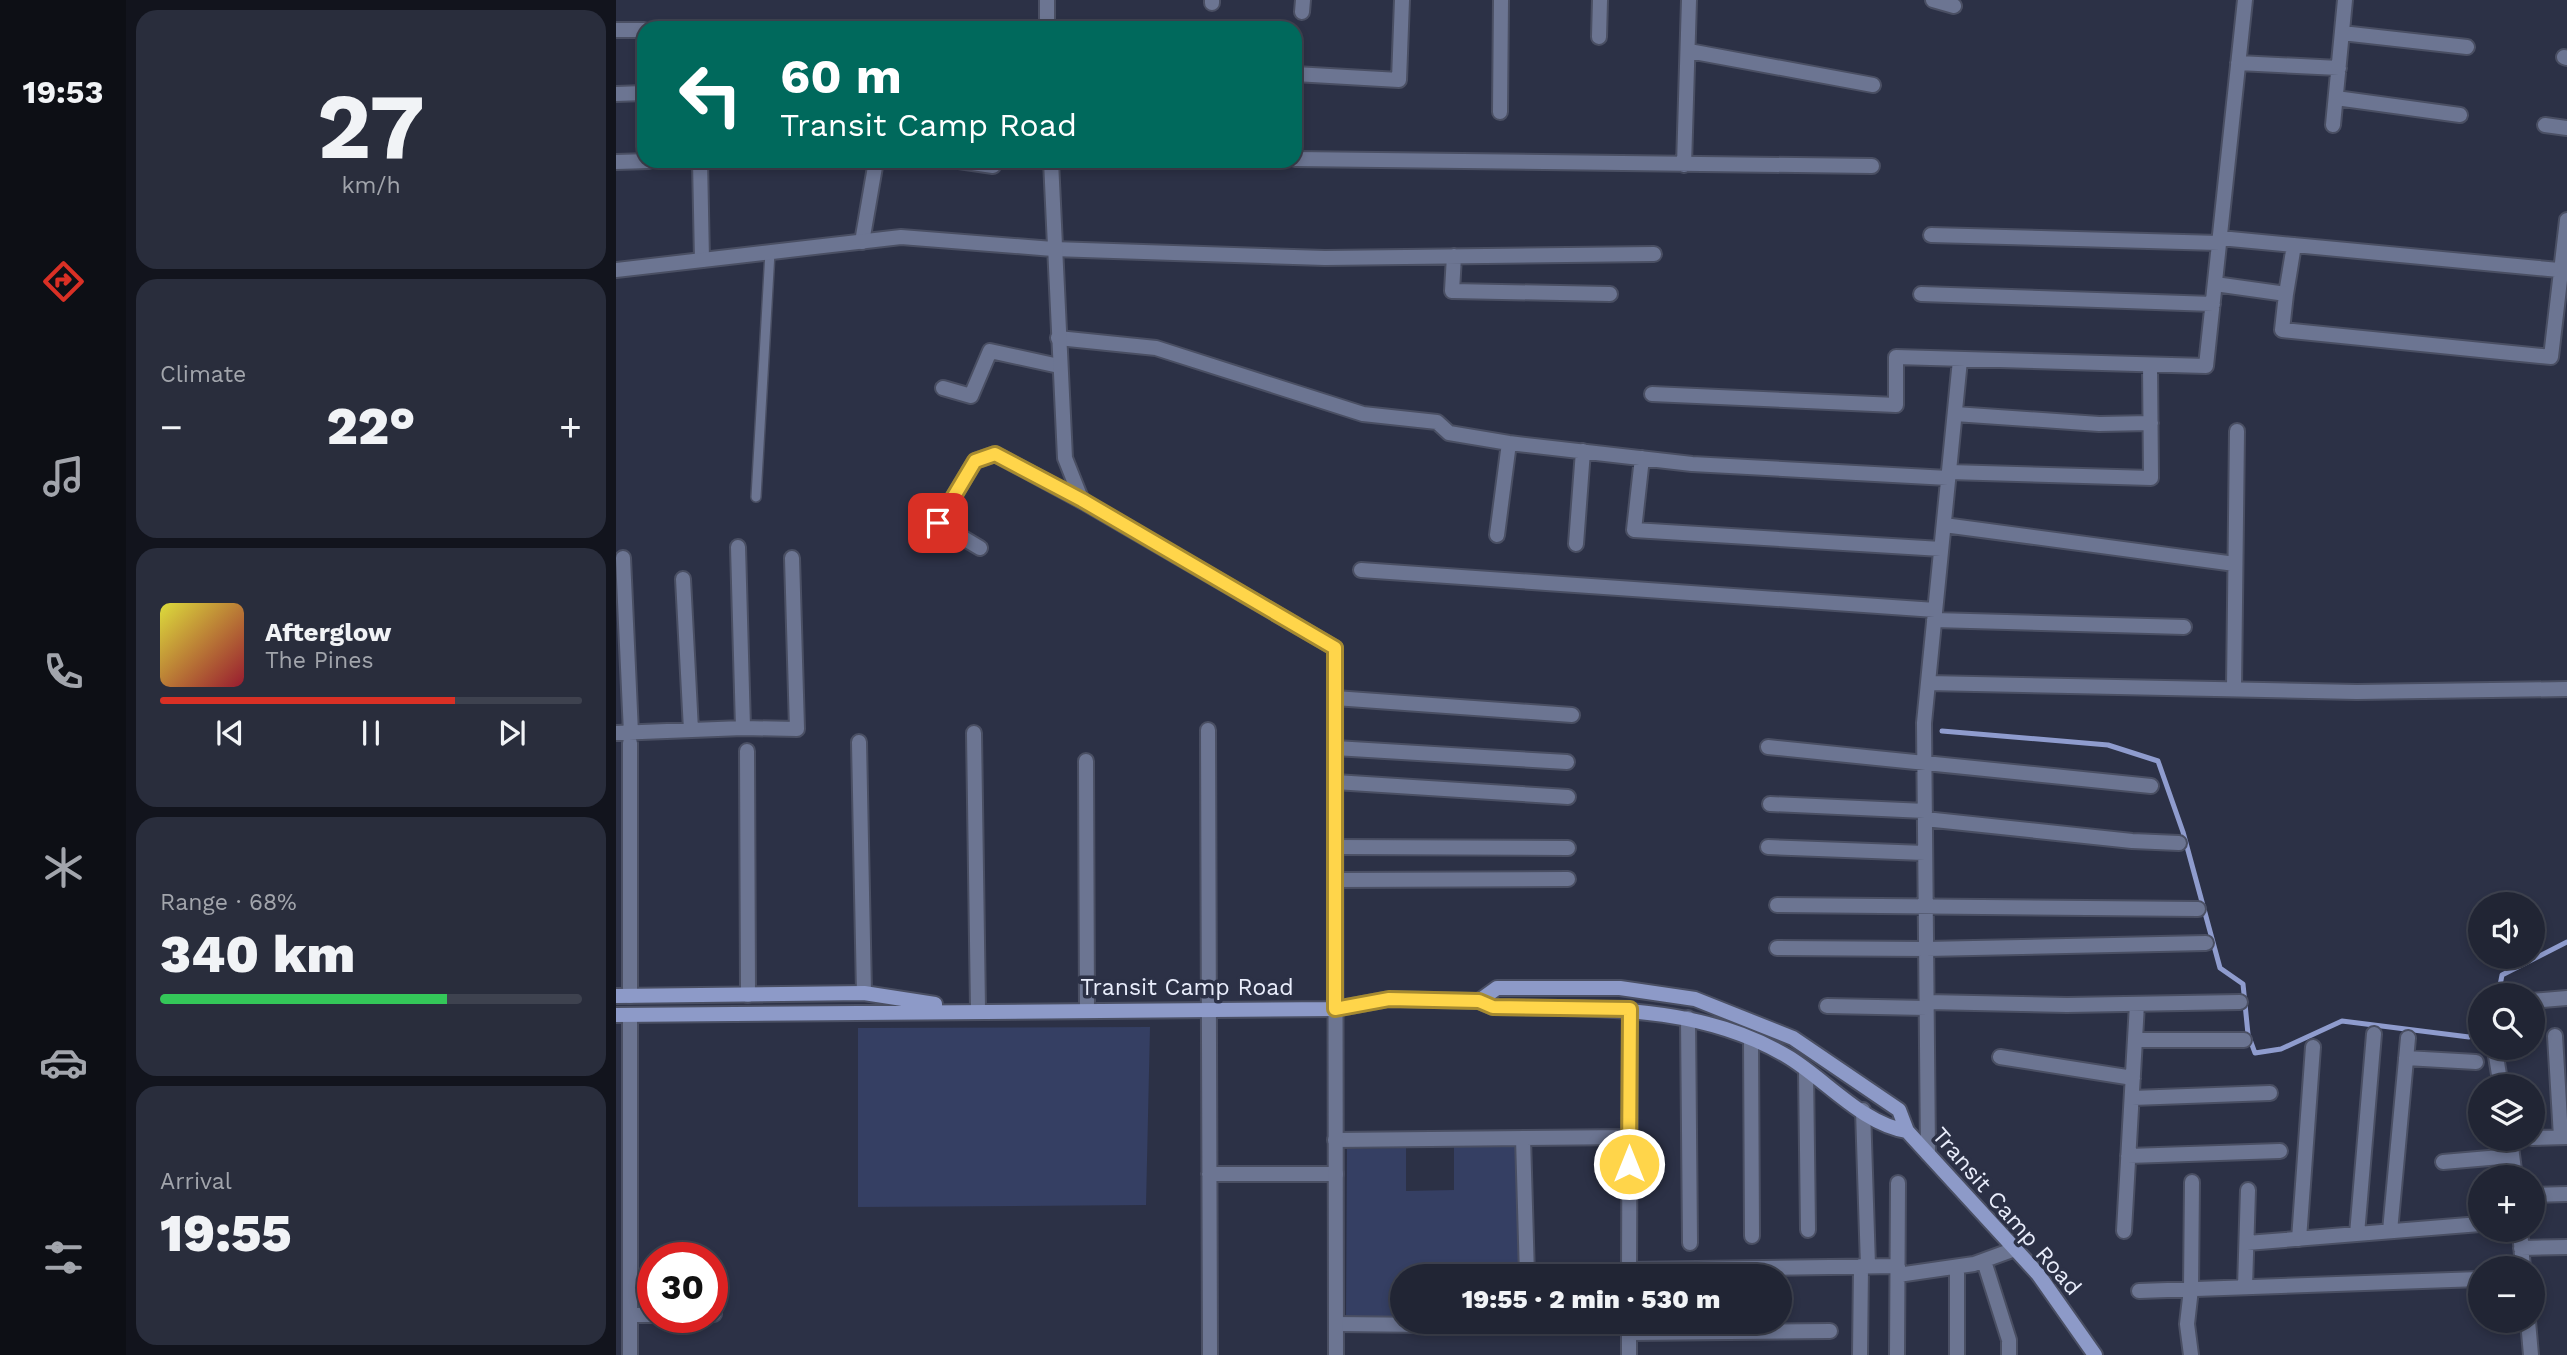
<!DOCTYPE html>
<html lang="en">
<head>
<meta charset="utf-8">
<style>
	:root { --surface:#212534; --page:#292d3c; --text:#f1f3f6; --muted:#a2a5ac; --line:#3e424f; --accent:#d93025 }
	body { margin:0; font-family:"Work Sans",sans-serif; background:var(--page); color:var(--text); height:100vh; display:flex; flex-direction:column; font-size:26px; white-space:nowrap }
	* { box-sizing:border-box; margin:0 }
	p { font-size:23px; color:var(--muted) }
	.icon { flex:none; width:38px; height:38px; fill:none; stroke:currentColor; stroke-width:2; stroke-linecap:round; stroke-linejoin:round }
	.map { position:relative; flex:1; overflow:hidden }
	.drawer { display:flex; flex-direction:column; gap:10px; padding:10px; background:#12141d; width:490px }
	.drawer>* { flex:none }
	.hud { position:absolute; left:21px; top:21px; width:665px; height:147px; border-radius:21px; box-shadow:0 4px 10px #0003,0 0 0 2px var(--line); background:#00695c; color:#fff; overflow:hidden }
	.controls { position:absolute; left:1852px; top:892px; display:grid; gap:14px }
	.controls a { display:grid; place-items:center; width:77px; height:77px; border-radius:50%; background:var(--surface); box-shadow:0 4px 10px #0003,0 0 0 2px var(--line); font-size:35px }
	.speed { position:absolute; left:21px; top:1242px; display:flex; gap:14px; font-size:35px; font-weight:700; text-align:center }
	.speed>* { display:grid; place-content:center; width:91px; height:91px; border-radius:50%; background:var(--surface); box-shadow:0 4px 10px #0003,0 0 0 2px var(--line); line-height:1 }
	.speed .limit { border:10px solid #d22; background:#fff; color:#111 }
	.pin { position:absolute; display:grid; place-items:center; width:60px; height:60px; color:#fff; margin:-30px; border-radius:14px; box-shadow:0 4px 10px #0006 }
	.me { position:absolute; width:77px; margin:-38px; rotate:0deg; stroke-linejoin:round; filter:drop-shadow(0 0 5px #0008) }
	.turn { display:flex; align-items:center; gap:24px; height:147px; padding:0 28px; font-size:32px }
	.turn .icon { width:91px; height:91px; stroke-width:2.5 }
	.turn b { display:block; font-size:49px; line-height:60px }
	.big { font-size:52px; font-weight:800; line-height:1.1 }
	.drawer .tile { flex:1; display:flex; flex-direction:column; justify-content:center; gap:10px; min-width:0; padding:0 24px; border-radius:21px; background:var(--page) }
	.drawer .dial { align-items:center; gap:0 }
	.dial b { font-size:91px; line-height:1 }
	.song { display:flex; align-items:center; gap:21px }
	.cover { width:84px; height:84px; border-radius:10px; background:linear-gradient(135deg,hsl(60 70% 55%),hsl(350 70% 35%)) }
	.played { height:7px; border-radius:4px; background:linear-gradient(90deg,var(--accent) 70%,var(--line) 70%) }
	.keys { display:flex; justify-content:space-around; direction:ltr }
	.heat { display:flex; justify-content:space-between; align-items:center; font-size:38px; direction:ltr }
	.charge { height:10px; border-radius:5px; background:linear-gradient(90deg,#34c759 68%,var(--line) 0) }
	.trip { position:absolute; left:774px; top:1264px; width:402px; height:70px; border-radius:35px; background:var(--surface); box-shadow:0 4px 10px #0003,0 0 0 2px var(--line); font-weight:800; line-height:70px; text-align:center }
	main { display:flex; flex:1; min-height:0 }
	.tab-bar { display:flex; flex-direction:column; width:126px; justify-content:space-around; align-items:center; background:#0d0f15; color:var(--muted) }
	.tab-bar .icon { width:49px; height:49px }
	.tab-bar .active { color:var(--accent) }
	.tab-bar b { font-size:32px; color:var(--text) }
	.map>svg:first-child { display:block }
	.green { fill:#353f63 }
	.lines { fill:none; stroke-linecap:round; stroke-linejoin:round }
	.stream { stroke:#8f9cce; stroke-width:5 }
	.service-casing { stroke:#4a4f63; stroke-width:12 }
	.minor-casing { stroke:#4a4f63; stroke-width:18 }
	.tertiary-casing { stroke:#4a4f63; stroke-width:18 }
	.secondary-casing { stroke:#4a4f63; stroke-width:18 }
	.service { stroke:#6c7592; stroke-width:9 }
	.minor { stroke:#6c7592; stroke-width:14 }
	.tertiary { stroke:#6c7592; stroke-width:14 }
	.secondary { stroke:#8d9ac8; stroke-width:14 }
	.route-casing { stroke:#a68a30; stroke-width:18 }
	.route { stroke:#ffd54a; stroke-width:12 }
	.labels { text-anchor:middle; stroke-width:7; stroke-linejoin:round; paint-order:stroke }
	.street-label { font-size:23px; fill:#e9edfb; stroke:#2c3146 }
</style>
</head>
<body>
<main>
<nav class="tab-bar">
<b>19:53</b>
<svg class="icon active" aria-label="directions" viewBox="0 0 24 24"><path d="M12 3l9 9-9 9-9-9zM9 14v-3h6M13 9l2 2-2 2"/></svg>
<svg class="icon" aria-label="music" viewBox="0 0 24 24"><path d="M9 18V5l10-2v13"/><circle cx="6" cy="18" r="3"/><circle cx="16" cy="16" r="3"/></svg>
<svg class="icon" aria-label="phone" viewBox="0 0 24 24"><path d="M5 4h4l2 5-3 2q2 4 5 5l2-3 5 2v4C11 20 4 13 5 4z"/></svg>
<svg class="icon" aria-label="climate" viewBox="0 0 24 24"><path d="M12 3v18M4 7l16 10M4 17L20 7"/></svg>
<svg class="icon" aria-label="car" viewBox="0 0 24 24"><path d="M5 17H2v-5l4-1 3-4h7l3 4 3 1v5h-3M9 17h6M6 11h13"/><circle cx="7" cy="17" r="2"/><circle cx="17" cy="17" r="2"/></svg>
<svg class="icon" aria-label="filters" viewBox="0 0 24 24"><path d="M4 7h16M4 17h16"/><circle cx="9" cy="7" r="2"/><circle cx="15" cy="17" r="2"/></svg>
</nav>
<section class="drawer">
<div class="tile dial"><b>27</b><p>km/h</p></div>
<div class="tile"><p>Climate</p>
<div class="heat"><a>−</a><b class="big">22°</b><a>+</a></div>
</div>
<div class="tile">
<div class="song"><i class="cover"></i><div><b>Afterglow</b><p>The Pines</p></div></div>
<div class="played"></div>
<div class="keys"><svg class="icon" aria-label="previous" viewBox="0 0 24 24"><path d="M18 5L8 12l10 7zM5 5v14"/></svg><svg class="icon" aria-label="pause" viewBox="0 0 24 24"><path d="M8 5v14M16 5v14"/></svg><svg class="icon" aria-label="next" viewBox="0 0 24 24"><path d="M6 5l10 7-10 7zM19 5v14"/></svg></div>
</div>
<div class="tile"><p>Range · 68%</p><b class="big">340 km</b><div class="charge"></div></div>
<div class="tile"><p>Arrival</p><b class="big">19:55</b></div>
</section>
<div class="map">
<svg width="1951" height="1355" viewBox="0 0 1951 1355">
	<rect width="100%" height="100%" fill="#2c3146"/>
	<path class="green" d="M534 1027 530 1205 242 1207V1028Z
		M838 1145H903L905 1276H786V1319H730L731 1149 790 1148V1191L838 1190Z"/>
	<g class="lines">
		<path class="stream" d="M1326 731 1492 745 1542 761 1567 832 1604 968 1627 984 1632 1034 1639 1053 1665 1049 1726 1021 1853 1037 1864 1026
			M1882 996 1886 975 1951 942"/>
		<defs>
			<path id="service" d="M140 497 154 252"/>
			<path id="minor" d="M1317 0 1338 6
				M596 3V0
				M686 12 687 0
				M0 30H28
				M1726 33 1851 47
				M983 37 984 0
				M1073 51 1257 85
				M1948 57 1951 58
				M1622 63 1723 68
				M679 74 783 80 786 0
				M0 94 28 93
				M1720 98 1844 115
				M884 112 885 0
				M1717 125 1729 0
				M1929 125 1951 128
				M679 159 1256 166
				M84 161 86 260
				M343 161 377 166
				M0 162 33 161
				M1068 165 1073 0
				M1315 235 1603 243
				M1604 238 1943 270
				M246 242 260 161
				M437 249 709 258 1038 254
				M838 256 836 291 994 294
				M1599 284 1670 294 1666 330 1935 357 1951 220
				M1305 294 1597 304
				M1670 294 1678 245
				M442 338 540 348 747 414 821 422 833 433 893 443 1076 464 1332 478
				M327 388 355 396 374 351 443 366
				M1036 394 1280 405V357L1590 366 1629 0
				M1339 414 1483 424 1535 423
				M1026 458 1018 530 1325 549
				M1333 472 1535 478 1534 365
				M1328 525 1619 564
				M881 535 893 443
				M960 544 967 451
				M122 547 127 728
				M364 548 322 523 359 461 379 454 466 501
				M7 558 15 733
				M745 570 1319 610
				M67 579 75 730
				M1318 620 1568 627
				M1312 683 1741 692 1951 689
				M1618 689 1621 431
				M719 698 956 715
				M592 730 594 1355
				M0 733 127 728 181 729 176 558
				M358 733 362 1010
				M243 742 248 993
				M14 743V996
				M1152 747 1535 786
				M719 748 951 762
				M131 751 132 995
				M470 761 471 1010
				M719 782 952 797
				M1154 804 1309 811
				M1309 819 1516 841 1563 843
				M719 847 952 848
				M1152 847 1309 853
				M719 880 952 879
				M1161 905 1582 909
				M1161 948 1310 949 1590 943
				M1916 1001 1951 998
				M1311 1002 1451 1005 1624 1002
				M1211 1006 1311 1008
				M1072 1018 1074 1243
				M1939 1036 1945 1137
				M1135 1039 1136 1236
				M1519 1040H1628
				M1880 1056 1885 1087
				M1384 1057 1517 1078
				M1790 1058 1860 1062
				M1190 1070 1192 1230
				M1516 1098 1654 1093
				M1247 1110 1252 1266
				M907 1138 911 1276
				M1916 1138 1951 1137
				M1894 1139 1899 1178
				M719 1140 1014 1137
				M1312 1154 1308 723 1344 360
				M1512 1156 1664 1151
				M1827 1162 1896 1156
				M593 1174H720
				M1916 1195 1951 1194
				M1904 1230 1907 1269
				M1508 1231 1521 1004
				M1774 1231 1792 1038
				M1741 1234 1758 1034
				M1683 1239 1697 1047
				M1631 1243 1864 1224
				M1905 1248 1951 1247
				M1368 1261 1393 1340V1355
				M1341 1267V1355
				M1013 1270 1282 1266
				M1282 1275 1358 1264 1399 1249
				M1013 1276 1014 1009
				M1629 1287 1632 1190
				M1523 1291 1864 1279
				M96 1314H98
				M14 1315H37
				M1912 1321 1915 1355
				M720 1324 1013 1327
				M1013 1333 1214 1331
				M14 1355V1015
				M1013 1355V1325
				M1244 1355 1245 1266
				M1281 1355 1282 1183
				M1575 1355 1571 1324 1575 1289 1576 1182"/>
			<path id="tertiary" d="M431 0V28
				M435 161 449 458 466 501 719 648 720 1355
				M0 270 285 237 437 249"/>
			<path id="secondary" d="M0 996 248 993 319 1004
				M863 1001 881 988H1004L1079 999 1177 1038 1283 1110 1291 1131 1422 1274 1479 1355
				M0 1015 719 1009 773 999 863 1001 877 1007C978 1009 1084 1003 1174 1058 1212 1082 1247 1124 1291 1131"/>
		</defs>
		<use href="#service" class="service-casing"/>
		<use href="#minor" class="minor-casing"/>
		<use href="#tertiary" class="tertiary-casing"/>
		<use href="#secondary" class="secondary-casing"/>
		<use href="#service" class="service"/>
		<use href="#minor" class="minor"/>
		<use href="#tertiary" class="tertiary"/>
		<use href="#secondary" class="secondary"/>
	</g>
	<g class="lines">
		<defs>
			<path id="route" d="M322 523 359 461 379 454 466 500 719 648V1009L773 999 863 1001 877 1007 1014 1009 1013 1164"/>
		</defs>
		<use href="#route" class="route-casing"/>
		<use href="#route" class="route"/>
	</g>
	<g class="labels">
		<g class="street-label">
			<text x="571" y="995">Transit Camp Road</text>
			<text transform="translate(1391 1211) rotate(49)" y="8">Transit Camp Road</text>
		</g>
	</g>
</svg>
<div class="controls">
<a><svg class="icon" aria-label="sound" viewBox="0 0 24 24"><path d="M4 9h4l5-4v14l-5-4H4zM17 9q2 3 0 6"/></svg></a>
<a><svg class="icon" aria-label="search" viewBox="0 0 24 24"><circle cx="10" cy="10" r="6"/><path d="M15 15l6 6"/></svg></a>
<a><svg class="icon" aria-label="layers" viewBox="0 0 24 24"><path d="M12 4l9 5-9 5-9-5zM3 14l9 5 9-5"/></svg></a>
<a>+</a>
<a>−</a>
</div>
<div class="speed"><div class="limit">30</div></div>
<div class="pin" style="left:322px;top:523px;background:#d93025"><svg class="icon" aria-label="arrive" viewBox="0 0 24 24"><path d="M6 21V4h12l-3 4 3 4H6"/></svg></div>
<svg class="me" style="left:1013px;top:1164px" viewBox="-20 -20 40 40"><circle r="17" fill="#ffd54a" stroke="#fff" stroke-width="3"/><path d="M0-11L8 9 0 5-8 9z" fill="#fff"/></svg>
<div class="trip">19:55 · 2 min · 530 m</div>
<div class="hud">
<div class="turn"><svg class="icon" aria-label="left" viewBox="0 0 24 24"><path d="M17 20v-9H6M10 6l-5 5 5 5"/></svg><div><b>60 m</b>Transit Camp Road</div></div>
</div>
</div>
</main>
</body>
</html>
